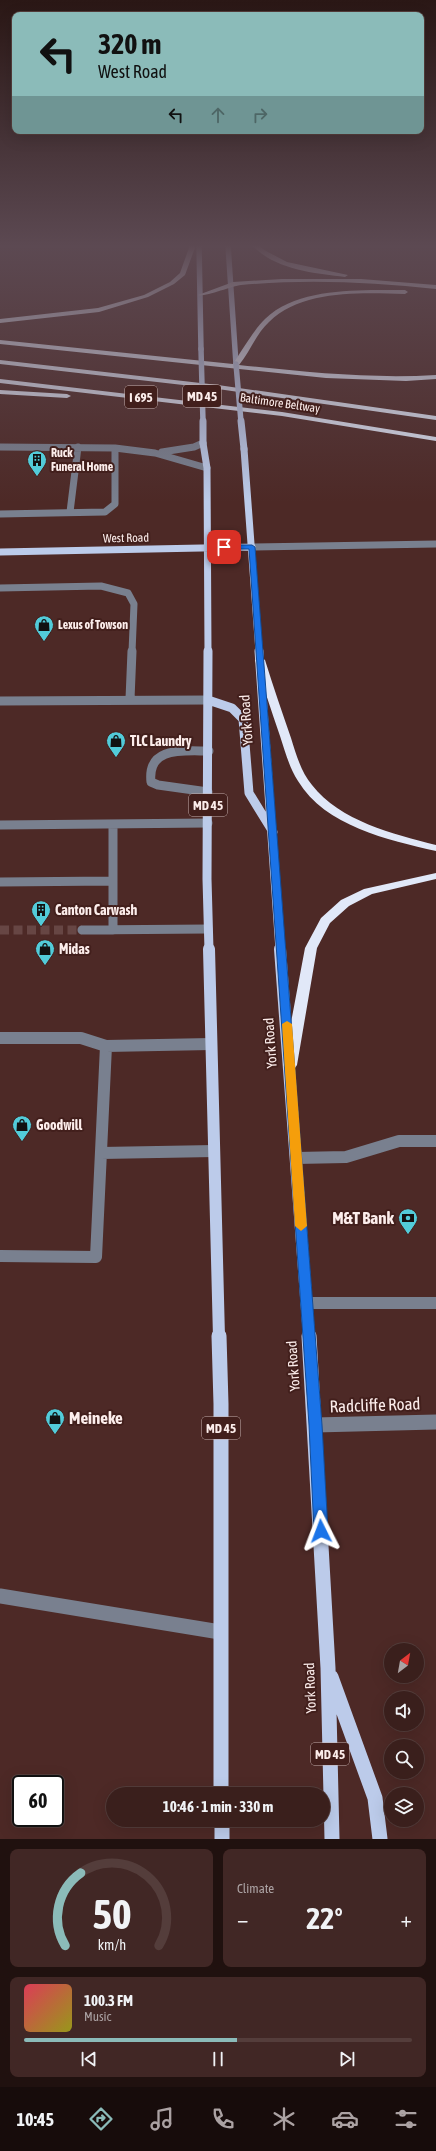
<!DOCTYPE html>
<html lang="en">
<head>
<meta charset="utf-8">
<style>
	:root { --surface:#3a1f1c; --page:#412725; --text:#f1f3f6; --muted:#aba2a3; --line:#543d3b; --accent:#8bbbb9 }
	body { margin:0; font-family:"Asap Condensed",sans-serif; background:var(--page); color:var(--text); height:100vh; display:flex; flex-direction:column; font-size:15px; white-space:nowrap }
	* { box-sizing:border-box; margin:0 }
	p { font-size:13px; color:var(--muted) }
	.icon { flex:none; width:22px; height:22px; fill:none; stroke:currentColor; stroke-width:2; stroke-linecap:round; stroke-linejoin:round }
	.map { position:relative; height:1839px; overflow:hidden }
	.panel { display:flex; flex-direction:column; gap:10px; padding:10px; background:#20110f; flex:1 }
	.panel>* { flex:none }
	.guide { position:absolute; left:12px; top:12px; width:412px; height:122px; border-radius:8px; box-shadow:0 4px 16px #0002,0 0 0 1px var(--line); background:#8bbbb9; color:#111; overflow:hidden }
	.needle { width:26px; rotate:31deg }
	.tools { position:absolute; left:384px; top:1643px; display:grid; gap:8px }
	.tools a { display:grid; place-items:center; width:40px; height:40px; border-radius:50%; background:var(--surface); box-shadow:0 4px 16px #0002,0 0 0 1px var(--line); font-size:20px }
	.speed { position:absolute; left:12px; top:1775px; display:flex; gap:8px; font-size:20px; font-weight:700; text-align:center }
	.speed>* { display:grid; place-content:center; width:52px; height:52px; border-radius:50%; background:var(--surface); box-shadow:0 4px 16px #0002,0 0 0 1px var(--line); line-height:1 }
	.speed .limit { border:2px solid #111; border-radius:6px; background:#fff; color:#111 }
	.pin { position:absolute; display:grid; place-items:center; width:34px; height:34px; color:#fff; margin:-17px; border-radius:8px; box-shadow:0 2px 6px #0006 }
	.me { position:absolute; width:44px; margin:-22px; rotate:357deg; stroke-linejoin:round; filter:drop-shadow(0 0 3px #0008) }
	.turn { display:flex; align-items:center; gap:14px; height:84px; padding:0 20px; font-size:18px }
	.turn .icon { width:52px; height:52px; stroke-width:2.5 }
	.turn b { display:block; font-size:28px; line-height:34px }
	.lanes { display:flex; align-items:center; height:38px; padding:0 20px; background:#0003; justify-content:center; gap:20px; direction:ltr }
	.lanes .off { opacity:.35 }
	.big { font-size:30px; font-weight:700; line-height:1.1 }
	.panel .widget { flex:1; display:flex; flex-direction:column; justify-content:center; gap:6px; min-width:0; padding:0 14px; border-radius:8px; background:var(--page) }
	.panel .dial { align-items:center; gap:0 }
	.dial svg { height:104px; overflow:visible; fill:none; stroke:var(--line); stroke-width:7; stroke-linecap:round; text-anchor:middle }
	.dial text { fill:var(--text); stroke:none }
	.song { display:flex; align-items:center; gap:12px }
	.cover { width:48px; height:48px; border-radius:6px; background:linear-gradient(135deg,hsl(350 70% 55%),hsl(60 70% 35%)) }
	.played { height:4px; border-radius:2px; background:linear-gradient(90deg,var(--accent) 55%,var(--line) 55%) }
	.keys { display:flex; justify-content:space-around; direction:ltr }
	.heat { display:flex; justify-content:space-between; align-items:center; font-size:22px; direction:ltr }
	.panel .tiles { flex:1; display:grid; gap:10px; grid-template-columns:1fr 1fr }
	.widget:last-child { grid-column:span 2 }
	.trip { position:absolute; left:106px; top:1787px; width:224px; height:40px; border-radius:20px; background:var(--surface); box-shadow:0 4px 16px #0002,0 0 0 1px var(--line); font-weight:700; line-height:40px; text-align:center }
	.tabs { display:flex; height:64px; justify-content:space-around; align-items:center; background:#170c0b; color:var(--muted) }
	.tabs .icon { width:28px; height:28px }
	.tabs .selected { color:var(--accent) }
	.tabs b { font-size:18px; color:var(--text) }
	.map>svg:first-child { display:block }
	.lines { fill:none; stroke-linecap:round; stroke-linejoin:round }
	.minor-tunnel { stroke:#674644; stroke-width:9; stroke-dasharray:9 4.5; stroke-linecap:butt }
	.minor-far3 { stroke:#79808f; stroke-width:7 }
	.minor-far2 { stroke:#79808f; stroke-width:9 }
	.minor-far1 { stroke:#79808f; stroke-width:12 }
	.minor { stroke:#79808f; stroke-width:15 }
	.major-far4 { stroke:#bccbea; stroke-width:5.5 }
	.major-far3 { stroke:#bccbea; stroke-width:7 }
	.major-far2 { stroke:#bccbea; stroke-width:9 }
	.major-far1 { stroke:#bccbea; stroke-width:12 }
	.major { stroke:#bccbea; stroke-width:15 }
	.highway { fill:#e1e8f8; fill-rule:evenodd }
	.major-bridge-far1 { stroke:#bccbea; stroke-width:5.5 }
	.major-bridge { stroke:#bccbea; stroke-width:7 }
	.route { fill:#1a73e8; stroke:#114b97 }
	.slow { fill:#f59e0b }
	.labels { text-anchor:middle; stroke-width:4; stroke-linejoin:round; paint-order:stroke }
	.far-street-label { font-size:12px; fill:#fcedeb; stroke:#421f1c }
	.far-poi-label { font-size:12px; font-weight:bold; fill:#fcedeb; stroke:#421f1c; text-anchor:start }
	.shield { fill:#421f1c; stroke:#c4afad; stroke-width:1 }
	.shield-label { font-size:13px; font-weight:bold; fill:#fcedeb }
	.street-label { font-size:14px; fill:#fcedeb; stroke:#421f1c }
	.poi-label { font-size:14px; font-weight:bold; fill:#fcedeb; stroke:#421f1c; text-anchor:start }
	.near-poi-label { font-size:17px; font-weight:bold; fill:#fcedeb; stroke:#421f1c; text-anchor:end }
	.near-street-label { font-size:17px; fill:#fcedeb; stroke:#421f1c }
</style>
</head>
<body>
<div class="map">
<svg width="436" height="1839" viewBox="0 0 436 1839">
	<rect width="100%" height="100%" fill="#4d2926"/>
	<g class="lines">
		<path class="minor-tunnel" d="M0 930H82"/>
		<path class="minor-far3" d="M0 447 115 448 155 453 207 468
			M162 452 194 447 203 443
			M70 512 78 447
			M0 514 105 512 115 504V448
			M252 547 436 544
			M0 588 101 586 128 593 134 604 132 652"/>
		<path class="minor-far2" d="M130 699 132 651
			M0 701 208 700
			M208 792 158 785 151 782C147 746 183 751 209 751
			M113 824V930
			M0 825 208 823
			M0 882 113 881
			M82 930 208 929"/>
		<path class="minor-far1" d="M0 1038H81L106 1046
			M101 1153 214 1151
			M296 1158 346 1157 399 1141H436
			M0 1256 96 1257 106 1046 211 1044
			M306 1303H436"/>
		<path class="minor" d="M315 1425 436 1422
			M0 1596 220 1632"/>
		<path class="major-far4" d="M199 245 201 349
			M228 245 236 364"/>
		<path class="major-far3" d="M203 443 207 468 208 652
			M244 449 259 652
			M0 552 252 547"/>
		<path class="major-far2" d="M208 651 207 879 209 950
			M259 651 280 950
			M208 700 232 708 243 719 249 793 273 832"/>
		<path class="major-far1" d="M209 949 219 1337
			M280 949 309 1337"/>
		<path class="major" d="M219 1336 221 1404V1794
			M309 1336 328 1668 332 1839
			M331 1677 375 1798 380 1839
			M222 1820V1839"/>
		<path class="highway" d="M190 245H196L185 275 174 284 148 297 99 312 0 323V319L98 308 144 295 170 282 180 273Z
			M252 245H258L266 251 287 262 348 275 345 277C314 273 275 270 252 245Z
			M282 279H361L436 285V289C371 282 306 279 241 285 232 286 202 298 198 295L233 282Z
			M371 290H405L408 292 405 294C362 293 303 289 269 322 256 334 250 352 239 365 304 372 370 379 436 375V379L406 381 326 378 0 344V340L233 364C240 353 256 327 265 319 292 293 335 291 371 290Z
			M0 360 218 385 436 416V420L218 389 0 364Z
			M0 379 282 412 436 437V441L282 416 0 383Z
			M0 390 67 394 71 396 67 398 0 394Z
			M260 657 265 660C273 686 282 712 291 738 296 754 301 772 312 785 340 821 393 834 436 845V851C388 840 325 826 298 781 289 767 285 751 280 736 271 710 263 685 255 660Z
			M436 873V879L372 894 349 906 330 923 317 948 297 1065 295 1068H285L283 1065 305 948 321 918 341 900 364 889Z"/>
		<path class="major-bridge-far1" d="M201 349 203 422
			M236 364 241 422"/>
		<path class="major-bridge" d="M203 421V443
			M241 421 244 449"/>
	</g>
	<linearGradient id="sky" x2="0" y2="1"><stop stop-color="#2a1715"/><stop offset="0.49" stop-color="#5c4952"/><stop offset="1" stop-color="#5c4952" stop-opacity="0"/></linearGradient>
	<rect width="436" height="502" fill="url(#sky)"/>
	<path class="route" d="M224 545H252L255 547 322 1425 328 1531 326 1536 321 1537 316 1536 314 1531 309 1425 249 549H221V546Z"/>
	<path class="slow" d="M287 1021 292 1024 307 1226 301 1231 295 1226 282 1024Z"/>
	<defs>
		<symbol id="building-pin" viewBox="-11 -11 22 30"><path d="M0 17L-7.5 6A9.5 9.5 0 1 1 7.5 6Z" fill="#52cbd9" stroke="#421f1c"/><path d="M-4-6H4V6H1V3H-1V6H-4ZM-2.5-4.3h1.7v1.8h-1.7ZM.8-4.3h1.7v1.8H.8ZM-2.5-1h1.7V.8h-1.7ZM.8-1h1.7V.8H.8Z" fill="#111"/></symbol>
		<symbol id="shop-pin" viewBox="-11 -11 22 30"><path d="M0 17L-7.5 6A9.5 9.5 0 1 1 7.5 6Z" fill="#52cbd9" stroke="#421f1c"/><path d="M-5-2.5h2.3a2.7 3.5 0 0 1 5.4 0H5L5.5 6h-11ZM-1.5-2.5h3a1.5 2.3 0 0 0-3 0Z" fill="#111"/></symbol>
		<symbol id="bank-pin" viewBox="-11 -11 22 30"><path d="M0 17L-7.5 6A9.5 9.5 0 1 1 7.5 6Z" fill="#52cbd9" stroke="#421f1c"/><path d="M-6-4H6V4H-6ZM0-2.3a2.3 2.3 0 1 0 0 4.6a2.3 2.3 0 1 0 0-4.6Z" fill="#111"/></symbol>
	</defs>
	<g fill-rule="evenodd">
		<use href="#building-pin" x="26" y="449" width="22" height="30"/>
		<use href="#shop-pin" x="33" y="614" width="22" height="30"/>
		<use href="#shop-pin" x="105" y="730" width="22" height="30"/>
		<use href="#building-pin" x="30" y="899" width="22" height="30"/>
		<use href="#shop-pin" x="34" y="938" width="22" height="30"/>
		<use href="#shop-pin" x="11" y="1114" width="22" height="30"/>
		<use href="#bank-pin" x="397" y="1207" width="22" height="30"/>
		<use href="#shop-pin" x="44" y="1407" width="22" height="30"/>
	</g>
	<g class="labels">
		<g class="far-street-label">
			<text transform="translate(280 403) rotate(8)" y="4">Baltimore Beltway</text>
			<text transform="translate(126 538) rotate(-1)" y="4">West Road</text>
		</g>
		<g class="far-poi-label">
			<text x="51" y="457">Ruck<tspan x="51" dy="14">Funeral Home</tspan></text>
			<text x="58" y="629">Lexus of Towson</text>
		</g>
		<g class="shield">
			<rect x="183" y="385" width="38" height="22" rx="3"/>
			<rect x="125" y="386" width="32" height="22" rx="3"/>
			<rect x="189" y="794" width="38" height="22" rx="3"/>
			<rect x="202" y="1417" width="38" height="22" rx="3"/>
			<rect x="311" y="1743" width="38" height="22" rx="3"/>
		</g>
		<g class="shield-label">
			<text x="202" y="401">MD 45</text>
			<text x="141" y="402">I 695</text>
			<text x="208" y="810">MD 45</text>
			<text x="221" y="1433">MD 45</text>
			<text x="330" y="1759">MD 45</text>
		</g>
		<g class="street-label">
			<text transform="translate(246 720) rotate(-94)" y="5">York Road</text>
			<text transform="translate(270 1043) rotate(-94)" y="5">York Road</text>
			<text transform="translate(293 1366) rotate(-94)" y="5">York Road</text>
			<text transform="translate(310 1688) rotate(-92)" y="5">York Road</text>
		</g>
		<g class="poi-label">
			<text x="130" y="746">TLC Laundry</text>
			<text x="55" y="915">Canton Carwash</text>
			<text x="59" y="954">Midas</text>
			<text x="36" y="1130">Goodwill</text>
		</g>
		<g class="near-poi-label">
			<text x="394" y="1224">M&amp;T Bank</text>
			<text x="69" y="1424" text-anchor="start">Meineke</text>
		</g>
		<g class="near-street-label">
			<text transform="translate(375 1405) rotate(-2)" y="6">Radcliffe Road</text>
		</g>
	</g>
</svg>
<div class="tools">
<a><svg class="needle" viewBox="-14 -14 28 28"><path d="M0-13l5 13h-10z" fill="#e53935"/><path d="M0 13l5-13h-10z" fill="#aba2a3"/></svg></a>
<a><svg class="icon" aria-label="sound" viewBox="0 0 24 24"><path d="M4 9h4l5-4v14l-5-4H4zM17 9q2 3 0 6"/></svg></a>
<a><svg class="icon" aria-label="search" viewBox="0 0 24 24"><circle cx="10" cy="10" r="6"/><path d="M15 15l6 6"/></svg></a>
<a><svg class="icon" aria-label="layers" viewBox="0 0 24 24"><path d="M12 4l9 5-9 5-9-5zM3 14l9 5 9-5"/></svg></a>
</div>
<div class="speed"><div class="limit">60</div></div>
<div class="pin" style="left:224px;top:547px;background:#d93025"><svg class="icon" aria-label="arrive" viewBox="0 0 24 24"><path d="M6 21V4h12l-3 4 3 4H6"/></svg></div>
<svg class="me" style="left:321px;top:1531px" viewBox="-20 -20 40 40"><path d="M0-17L14 15 0 8-14 15z" fill="#1a73e8" stroke="#fff" stroke-width="4"/></svg>
<div class="trip">10:46 · 1 min · 330 m</div>
<div class="guide">
<div class="turn"><svg class="icon" aria-label="left" viewBox="0 0 24 24"><path d="M17 20v-9H6M10 6l-5 5 5 5"/></svg><div><b>320 m</b>West Road</div></div>
<div class="lanes"><svg class="icon" aria-label="left" viewBox="0 0 24 24"><path d="M17 20v-9H6M10 6l-5 5 5 5"/></svg><svg class="icon off" aria-label="ahead" viewBox="0 0 24 24"><path d="M12 20V5M6 11l6-6 6 6"/></svg><svg class="icon off" aria-label="right" viewBox="0 0 24 24"><path d="M7 20v-9h11M14 6l5 5-5 5"/></svg></div>
</div>
</div>
<section class="panel">
<div class="tiles">
<div class="widget dial"><svg viewBox="0 0 100 80">
<path d="M14 69A42 42 0 1 1 86 69"/>
<path d="M14 69A42 42 0 0 1 26 13" stroke="#8bbbb9"/>
<text x="50" y="56" font-size="32" font-weight="700">50</text>
<text x="50" y="72" font-size="11">km/h</text>
</svg></div>
<div class="widget"><p>Climate</p>
<div class="heat"><a>−</a><b class="big">22°</b><a>+</a></div>
</div>
<div class="widget">
<div class="song"><i class="cover"></i><div><b>100.3 FM</b><p>Music</p></div></div>
<div class="played"></div>
<div class="keys"><svg class="icon" aria-label="previous" viewBox="0 0 24 24"><path d="M18 5L8 12l10 7zM5 5v14"/></svg><svg class="icon" aria-label="pause" viewBox="0 0 24 24"><path d="M8 5v14M16 5v14"/></svg><svg class="icon" aria-label="next" viewBox="0 0 24 24"><path d="M6 5l10 7-10 7zM19 5v14"/></svg></div>
</div>
</div>
</section>
<nav class="tabs">
<b>10:45</b>
<svg class="icon selected" aria-label="directions" viewBox="0 0 24 24"><path d="M12 3l9 9-9 9-9-9zM9 14v-3h6M13 9l2 2-2 2"/></svg>
<svg class="icon" aria-label="music" viewBox="0 0 24 24"><path d="M9 18V5l10-2v13"/><circle cx="6" cy="18" r="3"/><circle cx="16" cy="16" r="3"/></svg>
<svg class="icon" aria-label="phone" viewBox="0 0 24 24"><path d="M5 4h4l2 5-3 2q2 4 5 5l2-3 5 2v4C11 20 4 13 5 4z"/></svg>
<svg class="icon" aria-label="climate" viewBox="0 0 24 24"><path d="M12 3v18M4 7l16 10M4 17L20 7"/></svg>
<svg class="icon" aria-label="car" viewBox="0 0 24 24"><path d="M5 17H2v-5l4-1 3-4h7l3 4 3 1v5h-3M9 17h6M6 11h13"/><circle cx="7" cy="17" r="2"/><circle cx="17" cy="17" r="2"/></svg>
<svg class="icon" aria-label="filters" viewBox="0 0 24 24"><path d="M4 7h16M4 17h16"/><circle cx="9" cy="7" r="2"/><circle cx="15" cy="17" r="2"/></svg>
</nav>
</body>
</html>
